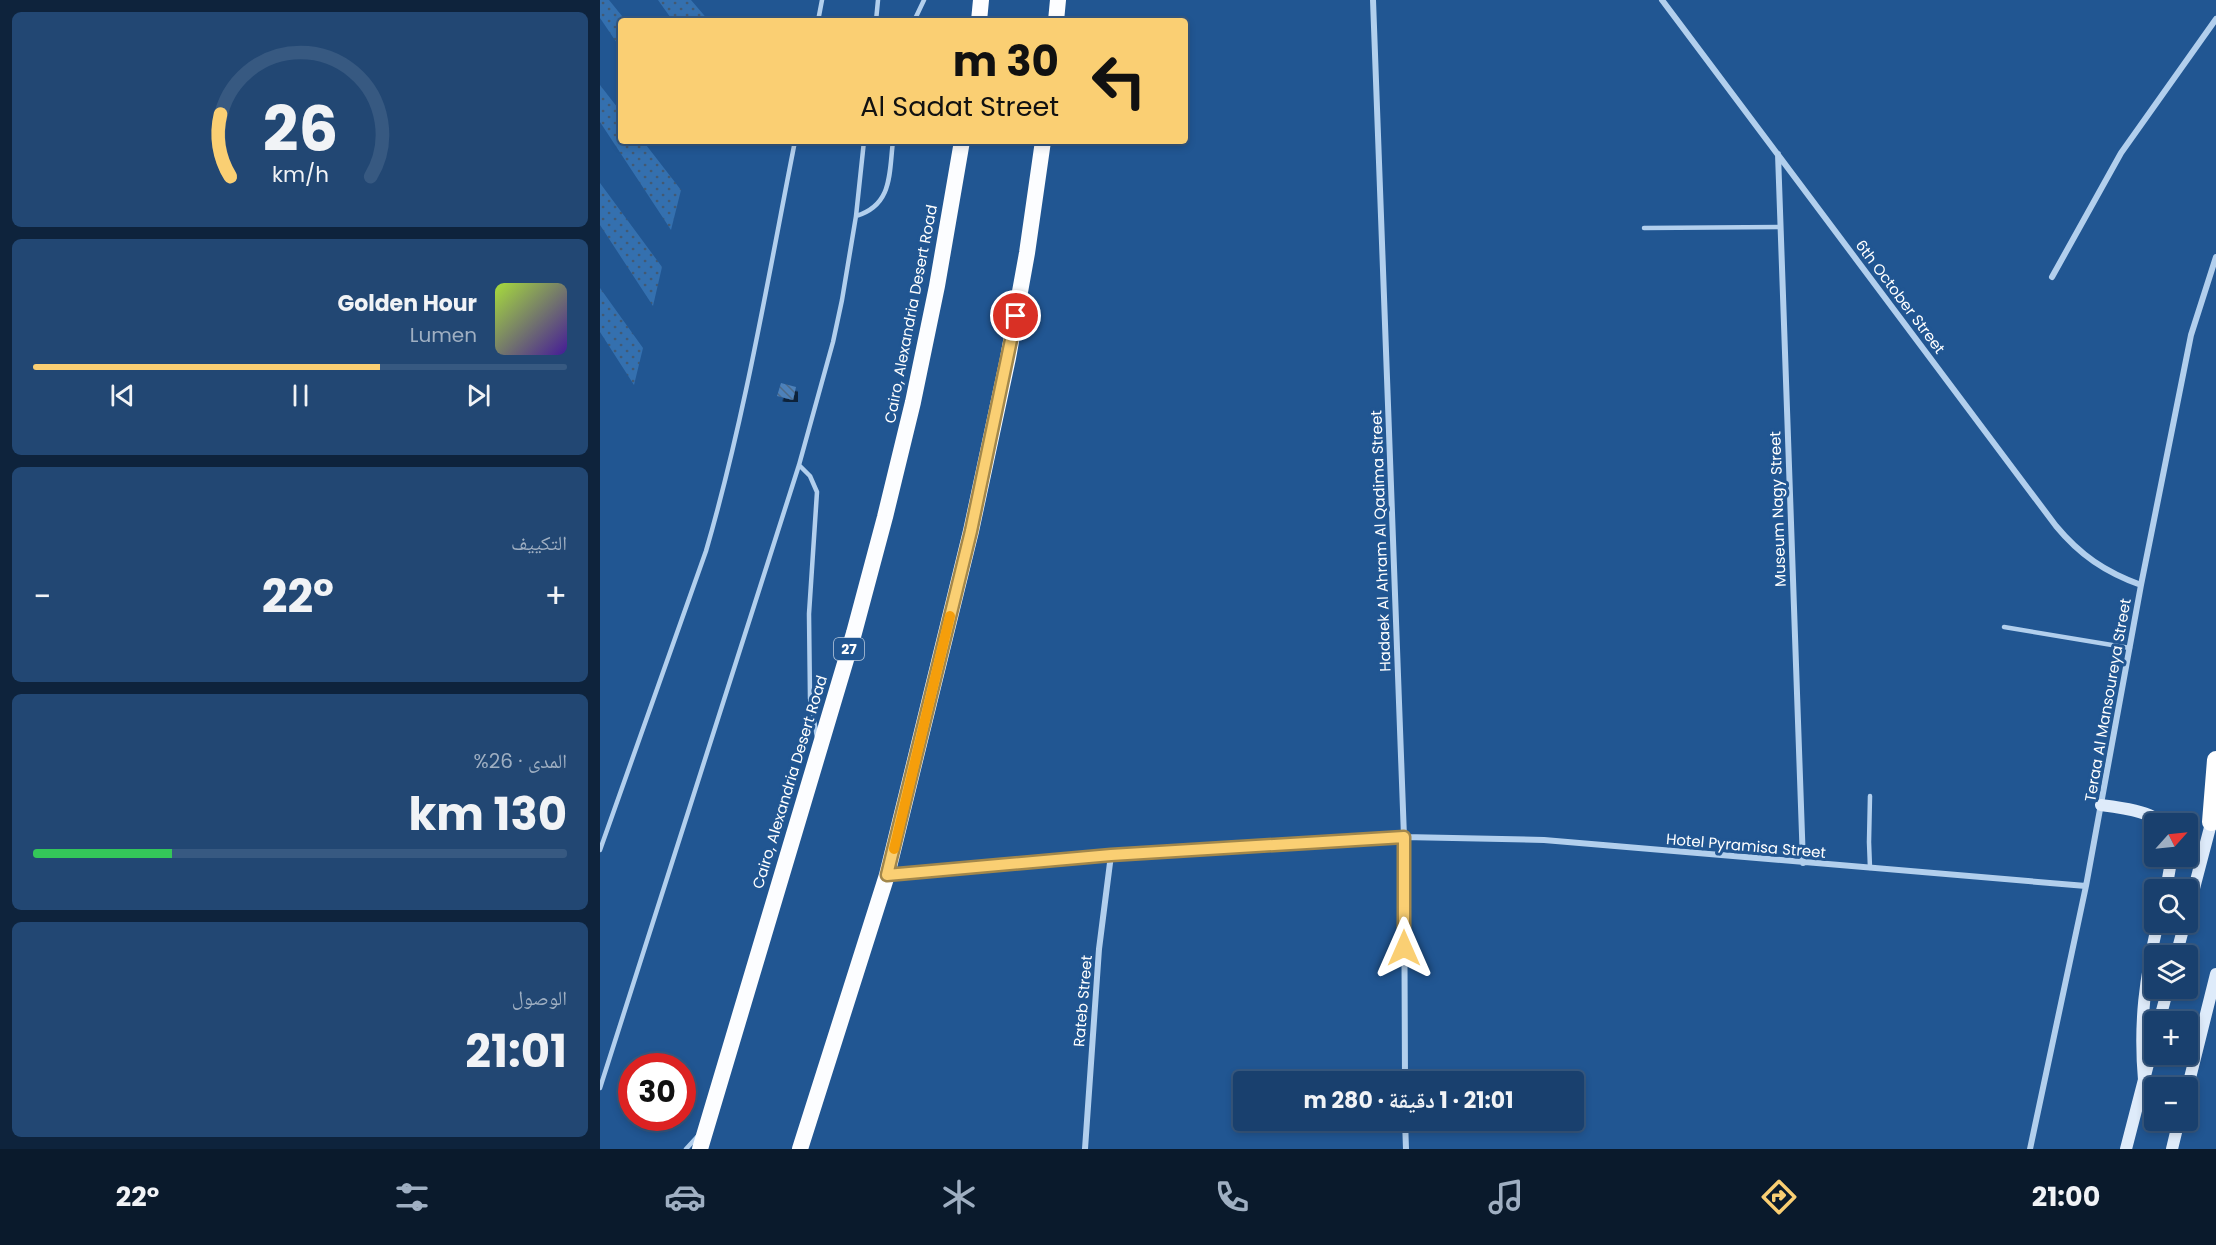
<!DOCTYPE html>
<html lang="ar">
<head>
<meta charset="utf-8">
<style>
	:root { --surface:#19406e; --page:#224773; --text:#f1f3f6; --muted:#9fafc2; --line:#375981; --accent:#facf73 }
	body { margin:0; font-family:Poppins,"Noto Naskh Arabic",sans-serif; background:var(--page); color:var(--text); direction:rtl; height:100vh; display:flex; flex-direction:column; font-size:22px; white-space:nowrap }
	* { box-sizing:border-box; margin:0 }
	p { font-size:20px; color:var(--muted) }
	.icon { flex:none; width:33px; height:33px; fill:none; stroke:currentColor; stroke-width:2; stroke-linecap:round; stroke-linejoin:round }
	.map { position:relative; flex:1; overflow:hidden; direction:ltr }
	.panel { display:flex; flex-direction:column; gap:12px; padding:12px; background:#0e233c; width:600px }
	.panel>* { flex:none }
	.guide { position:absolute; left:18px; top:18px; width:570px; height:126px; border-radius:6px; box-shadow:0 3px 9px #0003,0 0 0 2px var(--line); direction:rtl; background:#facf73; color:#111; overflow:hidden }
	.needle { width:39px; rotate:63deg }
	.controls { position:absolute; left:1544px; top:813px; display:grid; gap:12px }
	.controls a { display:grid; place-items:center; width:54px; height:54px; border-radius:6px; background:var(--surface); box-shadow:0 3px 9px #0003,0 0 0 2px var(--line); font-size:30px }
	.speed { position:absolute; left:18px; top:1053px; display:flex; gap:12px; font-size:30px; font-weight:700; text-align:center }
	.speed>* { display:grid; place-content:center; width:78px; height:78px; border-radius:50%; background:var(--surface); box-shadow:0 3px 9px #0003,0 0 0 2px var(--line); line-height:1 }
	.speed .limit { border:9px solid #d22; background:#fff; color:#111 }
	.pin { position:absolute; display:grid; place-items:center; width:51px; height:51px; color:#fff; margin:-26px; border:3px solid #fff; border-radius:50%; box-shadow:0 2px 6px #0007 }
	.me { position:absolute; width:66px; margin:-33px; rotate:0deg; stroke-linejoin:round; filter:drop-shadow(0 0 4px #0008) }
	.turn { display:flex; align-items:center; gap:21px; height:126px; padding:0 30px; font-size:27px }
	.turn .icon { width:78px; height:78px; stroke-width:2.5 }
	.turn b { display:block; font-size:42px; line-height:51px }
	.big { font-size:45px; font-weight:700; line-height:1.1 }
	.panel .widget { flex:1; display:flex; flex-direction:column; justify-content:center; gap:9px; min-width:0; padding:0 21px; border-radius:9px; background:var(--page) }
	.panel .dial { align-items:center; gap:0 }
	.dial svg { height:156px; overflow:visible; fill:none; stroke:var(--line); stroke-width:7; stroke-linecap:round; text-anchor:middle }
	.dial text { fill:var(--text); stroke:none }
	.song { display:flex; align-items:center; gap:18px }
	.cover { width:72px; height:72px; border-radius:9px; background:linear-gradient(135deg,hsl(80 70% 55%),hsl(260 70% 35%)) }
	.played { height:6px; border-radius:3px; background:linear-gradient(90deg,var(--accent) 65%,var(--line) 65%) }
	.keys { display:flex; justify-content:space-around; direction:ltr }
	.heat { display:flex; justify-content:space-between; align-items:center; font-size:33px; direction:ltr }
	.charge { height:9px; border-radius:4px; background:linear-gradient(90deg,#34c759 26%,var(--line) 0) }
	.trip { position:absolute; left:633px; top:1071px; width:351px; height:60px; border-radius:6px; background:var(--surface); box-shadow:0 3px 9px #0003,0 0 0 2px var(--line); font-weight:700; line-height:60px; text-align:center; direction:rtl }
	.tab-bar { display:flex; height:96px; justify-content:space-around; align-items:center; background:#0a1a2c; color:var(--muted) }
	.tab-bar .icon { width:42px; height:42px }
	.tab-bar .selected { color:var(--accent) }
	.tab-bar b { font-size:27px; color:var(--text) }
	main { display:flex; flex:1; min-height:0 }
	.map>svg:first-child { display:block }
	.grass { fill:url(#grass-dots) }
	.building { fill:url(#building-back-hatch); filter:url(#shadow) }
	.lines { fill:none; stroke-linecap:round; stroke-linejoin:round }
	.service { stroke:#b2cfed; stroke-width:4.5 }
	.minor { stroke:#b2cfed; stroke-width:6 }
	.secondary { stroke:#deebfa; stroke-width:12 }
	.trunk { stroke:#fcfdff; stroke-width:16 }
	.motorway { stroke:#fff; stroke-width:18 }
	.route-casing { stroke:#a2874b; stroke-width:15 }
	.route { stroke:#facf73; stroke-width:10 }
	.slow { stroke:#f59e0b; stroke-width:10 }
	.labels { text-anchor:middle; stroke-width:6; stroke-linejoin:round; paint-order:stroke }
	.shield { fill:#215692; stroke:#bcccde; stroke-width:1.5 }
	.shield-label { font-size:14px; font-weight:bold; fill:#fff }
	.street-label { font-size:15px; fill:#fff; stroke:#215692 }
</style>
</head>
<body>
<main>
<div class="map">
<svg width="1616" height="1149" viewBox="0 0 1616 1149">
	<defs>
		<pattern id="grass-dots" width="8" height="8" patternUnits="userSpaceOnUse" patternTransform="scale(1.5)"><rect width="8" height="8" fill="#3470af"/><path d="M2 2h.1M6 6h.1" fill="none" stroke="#425a74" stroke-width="1.8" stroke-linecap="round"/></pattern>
		<pattern id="building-back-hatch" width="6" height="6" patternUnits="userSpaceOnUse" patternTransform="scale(1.5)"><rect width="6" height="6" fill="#4d81ba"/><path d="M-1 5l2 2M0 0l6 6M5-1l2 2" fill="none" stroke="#4d6988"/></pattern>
		<filter id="shadow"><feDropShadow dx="5.5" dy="5.5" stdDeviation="0" flood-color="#0009"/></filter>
	</defs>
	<rect width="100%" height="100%" fill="#215692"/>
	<path class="grass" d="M0 0H9L26 21H21V49L0 18Z
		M58 0H91L109 21H73Z
		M0 85 21 112V141H43L81 190 71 230 0 122Z
		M0 183 62 267 53 306 0 225Z
		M0 288 43 348 34 385 0 332Z"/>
	<path class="building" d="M181 383 196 387 193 400 177 396Z"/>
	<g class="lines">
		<path class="service" d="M218 21 222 0
			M276 21 278 0
			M314 21 324 0
			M256 216C293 205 289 173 293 141
			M1044 228 1180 227
			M199 465 210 476 217 492 209 614 210 698 217 737
			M1404 627 1530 648
			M0 850 106 551C145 417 168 278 195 141
			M1270 868 1269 842 1270 796
			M0 1088 199 465 233 342 242 300 256 216 264 141
			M86 1149 97 1137"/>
		<path class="minor" d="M773 0 804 837 805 1082
			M1062 0 1456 526C1480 555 1505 572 1541 585
			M1178 154 1203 863
			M1452 277 1521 153 1616 19
			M288 875 511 855 804 837 944 840 1486 886
			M805 1120 806 1149
			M485 1149 499 949 511 855
			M1430 1149 1486 886 1541 585 1591 335 1616 257"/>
		<path class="secondary" d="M1501 805C1517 807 1552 811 1563 824
			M1566 890 1572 856
			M1587 915 1613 816
			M1576 956 1585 922
			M1559 1022 1568 988
			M1544 1080C1539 1023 1545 978 1558 922
			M1587 1090 1616 974
			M1526 1149 1554 1041
			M1572 1149 1579 1120"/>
		<path class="trunk" d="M379 21 381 0
			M456 21 458 0
			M100 1149 254 633 285 517 313 402 337 286 362 141
			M200 1149 287 875 371 531 408 358 427 253 443 141"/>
		<path class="motorway" d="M1611 822 1616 760"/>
	</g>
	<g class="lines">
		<defs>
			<path id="route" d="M416 316 371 531 287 875 511 855 804 837V948"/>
		</defs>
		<use href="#route" class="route-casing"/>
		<use href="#route" class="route"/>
		<path class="slow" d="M294 849 350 616"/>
	</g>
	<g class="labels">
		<rect class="shield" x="234" y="638" width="30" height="22" rx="4.5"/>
		<g class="shield-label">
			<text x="249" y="654">27</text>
		</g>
		<g class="street-label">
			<text transform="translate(1300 297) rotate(53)" y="5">6th October Street</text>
			<text transform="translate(311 314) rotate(-79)" y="5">Cairo, Alexandria Desert Road</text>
			<text transform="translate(1178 509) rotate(-92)" y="5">Museum Nagy Street</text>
			<text transform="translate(781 541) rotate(-92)" y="5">Hadaek Al Ahram Al Qadima Street</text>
			<text transform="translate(1508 700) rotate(-80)" y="5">Teraa Al Mansoureya Street</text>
			<text transform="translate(190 782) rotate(-73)" y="5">Cairo, Alexandria Desert Road</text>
			<text transform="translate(1146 846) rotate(5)" y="5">Hotel Pyramisa Street</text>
			<text transform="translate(483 1001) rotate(-85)" y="5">Rateb Street</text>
		</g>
	</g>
</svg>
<div class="controls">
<a><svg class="needle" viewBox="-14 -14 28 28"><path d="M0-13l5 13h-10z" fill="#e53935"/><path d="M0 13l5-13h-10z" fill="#9fafc2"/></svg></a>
<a><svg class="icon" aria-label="search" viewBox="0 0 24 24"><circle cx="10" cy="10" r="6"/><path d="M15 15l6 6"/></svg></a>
<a><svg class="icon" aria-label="layers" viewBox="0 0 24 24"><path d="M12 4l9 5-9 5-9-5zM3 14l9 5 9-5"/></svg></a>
<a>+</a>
<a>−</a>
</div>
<div class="speed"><div class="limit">30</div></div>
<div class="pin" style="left:416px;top:316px;background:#d93025"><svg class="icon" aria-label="arrive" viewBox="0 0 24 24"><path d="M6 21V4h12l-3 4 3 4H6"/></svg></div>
<svg class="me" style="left:804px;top:948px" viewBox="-20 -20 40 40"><path d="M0-17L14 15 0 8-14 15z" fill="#facf73" stroke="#fff" stroke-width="4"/></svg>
<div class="trip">21:01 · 1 دقيقة · 280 m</div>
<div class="guide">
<div class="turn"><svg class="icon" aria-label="left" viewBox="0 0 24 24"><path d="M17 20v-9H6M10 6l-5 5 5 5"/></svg><div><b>30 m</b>Al Sadat Street</div></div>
</div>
</div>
<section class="panel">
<div class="widget dial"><svg viewBox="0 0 100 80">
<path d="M14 69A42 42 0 1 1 86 69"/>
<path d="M14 69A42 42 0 0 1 9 37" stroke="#facf73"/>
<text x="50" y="56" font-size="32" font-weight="700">26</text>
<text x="50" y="72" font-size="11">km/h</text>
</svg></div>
<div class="widget">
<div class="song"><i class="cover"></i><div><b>Golden Hour</b><p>Lumen</p></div></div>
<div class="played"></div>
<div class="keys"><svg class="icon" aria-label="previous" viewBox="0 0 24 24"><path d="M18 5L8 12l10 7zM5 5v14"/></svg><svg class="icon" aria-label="pause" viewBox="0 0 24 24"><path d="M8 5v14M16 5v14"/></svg><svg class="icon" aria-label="next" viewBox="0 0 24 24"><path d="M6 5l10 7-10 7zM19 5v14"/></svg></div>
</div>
<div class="widget"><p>التكييف</p>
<div class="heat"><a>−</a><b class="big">22°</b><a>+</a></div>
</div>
<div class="widget"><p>المدى · 26%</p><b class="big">130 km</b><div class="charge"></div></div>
<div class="widget"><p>الوصول</p><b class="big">21:01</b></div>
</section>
</main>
<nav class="tab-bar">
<b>21:00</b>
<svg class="icon selected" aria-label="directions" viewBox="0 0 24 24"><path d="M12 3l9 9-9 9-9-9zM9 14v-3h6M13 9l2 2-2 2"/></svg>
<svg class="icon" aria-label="music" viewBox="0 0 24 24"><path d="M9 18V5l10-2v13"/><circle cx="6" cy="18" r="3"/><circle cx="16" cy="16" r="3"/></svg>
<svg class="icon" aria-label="phone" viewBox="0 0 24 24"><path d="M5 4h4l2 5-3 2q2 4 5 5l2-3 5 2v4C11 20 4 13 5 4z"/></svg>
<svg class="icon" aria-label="climate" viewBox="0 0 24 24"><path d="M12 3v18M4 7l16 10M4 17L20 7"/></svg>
<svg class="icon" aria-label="car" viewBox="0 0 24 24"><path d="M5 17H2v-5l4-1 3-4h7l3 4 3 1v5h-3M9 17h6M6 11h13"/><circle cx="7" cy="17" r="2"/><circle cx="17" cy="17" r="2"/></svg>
<svg class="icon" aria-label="filters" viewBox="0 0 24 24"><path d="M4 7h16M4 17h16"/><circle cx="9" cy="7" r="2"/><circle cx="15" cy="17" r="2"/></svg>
<b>22°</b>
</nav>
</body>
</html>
